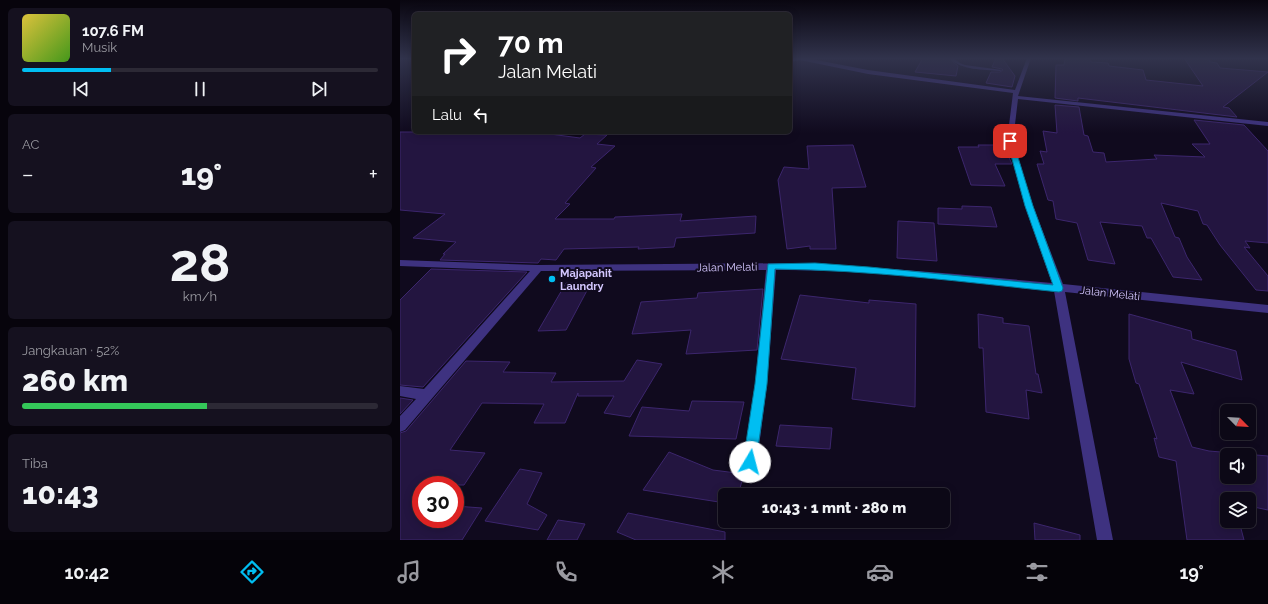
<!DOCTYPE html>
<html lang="id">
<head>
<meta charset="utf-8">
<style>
	:root { --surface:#0c0816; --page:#15111f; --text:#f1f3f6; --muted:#9a9aa1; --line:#2c2935; --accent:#00bef2 }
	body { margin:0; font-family:Raleway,sans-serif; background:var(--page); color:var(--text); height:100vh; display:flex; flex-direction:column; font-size:15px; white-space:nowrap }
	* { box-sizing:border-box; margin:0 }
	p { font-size:13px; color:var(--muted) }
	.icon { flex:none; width:22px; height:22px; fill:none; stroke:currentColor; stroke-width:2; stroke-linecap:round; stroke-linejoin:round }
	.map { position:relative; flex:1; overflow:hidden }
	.side { display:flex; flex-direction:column; gap:8px; padding:8px; background:#07040c; width:400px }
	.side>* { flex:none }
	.banner { position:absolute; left:12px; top:12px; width:380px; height:122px; border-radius:6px; box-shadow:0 2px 10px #0003,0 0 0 1px var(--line); background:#202124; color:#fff; overflow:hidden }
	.needle { width:26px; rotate:114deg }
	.controls { position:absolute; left:820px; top:404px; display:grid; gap:8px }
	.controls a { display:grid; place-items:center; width:36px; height:36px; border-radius:6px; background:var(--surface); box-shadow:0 2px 10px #0003,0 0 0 1px var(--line); font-size:20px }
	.speed { position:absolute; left:12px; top:476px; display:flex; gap:8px; font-size:20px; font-weight:700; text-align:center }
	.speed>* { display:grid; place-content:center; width:52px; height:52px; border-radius:50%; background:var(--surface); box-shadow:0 2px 10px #0003,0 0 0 1px var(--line); line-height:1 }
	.speed .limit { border:6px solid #d22; background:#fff; color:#111 }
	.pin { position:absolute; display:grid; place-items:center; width:34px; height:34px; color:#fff; margin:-17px; border-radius:8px; box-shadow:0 2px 6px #0006 }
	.me { position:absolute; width:44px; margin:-22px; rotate:8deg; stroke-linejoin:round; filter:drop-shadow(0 0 3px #0008) }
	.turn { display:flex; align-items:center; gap:14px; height:84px; padding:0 20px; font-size:18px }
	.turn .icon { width:52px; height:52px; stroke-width:2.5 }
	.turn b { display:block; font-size:28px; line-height:34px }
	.then { display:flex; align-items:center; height:38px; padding:0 20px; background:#0003; gap:8px; font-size:15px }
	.big { font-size:30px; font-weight:800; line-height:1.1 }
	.side .tile { flex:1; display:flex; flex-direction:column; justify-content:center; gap:6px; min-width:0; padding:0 14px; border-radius:6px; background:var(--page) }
	.side .dial { align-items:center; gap:0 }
	.dial b { font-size:52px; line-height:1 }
	.song { display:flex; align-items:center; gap:12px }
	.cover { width:48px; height:48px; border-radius:6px; background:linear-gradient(135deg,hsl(50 70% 55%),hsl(100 70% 35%)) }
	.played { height:4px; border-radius:2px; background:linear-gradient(90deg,var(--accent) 25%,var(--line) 25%) }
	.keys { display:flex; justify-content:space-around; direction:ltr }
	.heat { display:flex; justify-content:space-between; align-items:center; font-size:22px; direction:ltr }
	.charge { height:6px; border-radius:3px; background:linear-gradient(90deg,#34c759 52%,var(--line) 0) }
	.trip { position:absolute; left:318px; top:488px; width:232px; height:40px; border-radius:6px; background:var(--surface); box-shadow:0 2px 10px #0003,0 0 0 1px var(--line); font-weight:800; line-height:40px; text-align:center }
	.menu { display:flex; height:64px; justify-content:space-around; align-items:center; background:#050309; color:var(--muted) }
	.menu .icon { width:28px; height:28px }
	.menu .active { color:var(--accent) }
	.menu b { font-size:18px; color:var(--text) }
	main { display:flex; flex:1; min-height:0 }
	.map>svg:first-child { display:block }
	.building { fill:#231540; stroke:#3c266d; fill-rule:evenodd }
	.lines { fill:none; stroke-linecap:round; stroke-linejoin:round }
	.service { fill:#3e3280; fill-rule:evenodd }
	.minor { fill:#3e3280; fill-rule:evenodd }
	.route { fill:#00bef2; stroke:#007c9d }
	.poi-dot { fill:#00bef2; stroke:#100a1e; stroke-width:1.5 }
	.labels { text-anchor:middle; stroke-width:4; stroke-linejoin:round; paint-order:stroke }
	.street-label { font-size:11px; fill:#d4c7ff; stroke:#100a1e }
	.poi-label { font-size:11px; font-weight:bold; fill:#d4c7ff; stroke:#100a1e; text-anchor:start }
</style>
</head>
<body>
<main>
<section class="side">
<div class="tile">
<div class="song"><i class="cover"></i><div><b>107.6 FM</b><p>Musik</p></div></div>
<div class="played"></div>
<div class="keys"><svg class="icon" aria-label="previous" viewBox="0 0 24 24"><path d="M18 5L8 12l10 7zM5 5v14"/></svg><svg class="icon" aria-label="pause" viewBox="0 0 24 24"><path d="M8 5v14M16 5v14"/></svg><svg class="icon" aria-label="next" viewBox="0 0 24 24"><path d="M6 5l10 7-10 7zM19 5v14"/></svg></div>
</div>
<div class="tile"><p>AC</p>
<div class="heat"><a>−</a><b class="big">19°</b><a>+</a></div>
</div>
<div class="tile dial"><b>28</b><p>km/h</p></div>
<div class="tile"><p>Jangkauan · 52%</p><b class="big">260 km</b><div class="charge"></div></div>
<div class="tile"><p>Tiba</p><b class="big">10:43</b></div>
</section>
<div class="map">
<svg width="868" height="540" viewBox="0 0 868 540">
	<rect width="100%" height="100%" fill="#100a1e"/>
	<path class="building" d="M523 58H548L558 66 556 76 515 72Z
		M596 58H602L615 76 612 87 586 83 591 72H600L603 70 602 69 592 67Z
		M665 58H690L691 62 708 63 709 66 743 70 746 80 803 86 784 58H808L810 62 817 63 820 68 868 72 823 107 829 108 837 117 678 98V101L655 98 656 65H664Z
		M655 105 679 107 684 135 688 136 693 152 704 153 706 162 757 159 754 155 805 157 792 144H810L794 120 844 125 868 151V243L845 241 850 248 844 247 868 276V291L856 290 820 245 807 225 803 224 798 211 761 203 775 237 779 238 787 257 802 280 773 277 751 238H747L742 226 700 222 715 264 688 260 677 223 656 219 653 201 648 200 637 164H644L640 151 647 152 643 131 657 133Z
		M0 132H135L180 138 185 134 207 135 197 144 215 146 191 167 196 168 165 203 170 204 155 219H214L215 217 282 214 280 221 356 216 355 233 276 238 274 247 238 249 239 247 164 249 156 260 141 259 138 263 40 260 45 254H43L56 242 13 238 45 214 0 210Z
		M453 145 466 187 432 188 436 249H410V246L387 249 378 180 384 167 409 169 407 146Z
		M578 145H603L612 164H595L605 186 571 185 558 147H579Z
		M562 206 591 207 597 227 538 224V208L562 209Z
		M498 221 534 223 537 261 497 258Z
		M31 269 127 272 23 387 0 385V300Z
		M166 283H191L166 330 138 331Z
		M363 289 357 350 286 354 291 330 232 334 241 302 297 298 298 293Z
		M400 295 469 303V300L516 304 515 407 452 399 456 368 381 359Z
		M578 314 603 318V323L629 326 636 374H638L642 393 626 390 629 419 586 412 583 348H579Z
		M729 314 791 331 792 339 836 351 842 380 781 362 794 394 770 390 792 447 809 451 868 456V510L849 506V499H827V521H839L844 540H787L776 461 759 457 754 438 757 439 739 384 736 383 729 359ZM827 455H849V477H827Z
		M237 360 262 364 230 417 204 413 214 396H178V393L165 423H134L144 404 82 403 50 450 85 453 64 485H21V519H55V506L82 508 62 540H0V433L6 431 66 361 110 362 103 372 156 373 151 382 224 381Z
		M0 398 13 400 0 414Z
		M292 401 344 402 336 439 229 436 242 407 289 411Z
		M380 425 432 428 430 449 376 446Z
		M269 452 313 470 344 474 338 495H325V503L243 490Z
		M120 469 142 473 127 504 147 515 138 530 85 521Z
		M228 513 325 532V540H236L217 532Z
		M158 520 185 524 177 540H147Z
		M634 523 680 535V540H635Z"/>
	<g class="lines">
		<path class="service" d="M549 58H553L560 63 565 65 602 70 600 71C583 69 562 71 549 58Z"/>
		<path class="minor" d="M396 58H406L468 70 615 90 627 58H631L618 96 868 122V126L618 99 613 141 633 206 663 284 868 305V313L665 292 713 540H697L654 291C562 281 469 269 376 270L367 384 357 462 355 467 350 469 345 467 343 462 355 384 366 270 141 271 5 430 0 432V416L16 399 0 396V386L24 389 130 271 0 266V260L138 265 415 263 555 274 652 283 625 206 607 141 613 93 468 74 400 60 390 62V59Z"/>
	</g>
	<linearGradient id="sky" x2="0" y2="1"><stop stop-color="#090610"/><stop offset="0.44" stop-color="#31334c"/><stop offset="1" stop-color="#31334c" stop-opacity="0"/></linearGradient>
	<rect width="868" height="133" fill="url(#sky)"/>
	<path class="route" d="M610 139 613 141 633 206 663 288 662 291 659 292C564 282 470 270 375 269L367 384 356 462 355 466 350 468 345 466 343 462 355 384 368 264 415 263 469 267 653 285 625 206 607 141Z"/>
	<circle class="poi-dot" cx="152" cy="279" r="4"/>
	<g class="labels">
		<g class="street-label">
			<text transform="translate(327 267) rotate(-1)" y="4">Jalan Melati</text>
			<text transform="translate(710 293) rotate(6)" y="4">Jalan Melati</text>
		</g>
		<g class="poi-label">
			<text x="160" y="277">Majapahit<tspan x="160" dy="13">Laundry</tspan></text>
		</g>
	</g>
</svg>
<div class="controls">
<a><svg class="needle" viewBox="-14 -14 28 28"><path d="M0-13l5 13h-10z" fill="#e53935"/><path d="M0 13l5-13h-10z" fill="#9a9aa1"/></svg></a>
<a><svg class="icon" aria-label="sound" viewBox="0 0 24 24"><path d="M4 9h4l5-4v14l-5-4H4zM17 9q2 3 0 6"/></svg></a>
<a><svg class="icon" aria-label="layers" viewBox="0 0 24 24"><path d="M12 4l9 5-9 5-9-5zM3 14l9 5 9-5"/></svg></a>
</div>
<div class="speed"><div class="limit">30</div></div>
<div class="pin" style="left:610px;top:141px;background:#d93025"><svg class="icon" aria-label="arrive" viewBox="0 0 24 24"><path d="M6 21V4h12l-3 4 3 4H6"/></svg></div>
<svg class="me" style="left:350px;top:462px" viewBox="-20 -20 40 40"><circle r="19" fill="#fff"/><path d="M0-13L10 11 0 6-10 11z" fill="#00bef2"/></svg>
<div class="trip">10:43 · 1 mnt · 280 m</div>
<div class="banner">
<div class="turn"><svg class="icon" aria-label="right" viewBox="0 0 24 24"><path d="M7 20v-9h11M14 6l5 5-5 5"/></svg><div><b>70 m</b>Jalan Melati</div></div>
<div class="then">Lalu<svg class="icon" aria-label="left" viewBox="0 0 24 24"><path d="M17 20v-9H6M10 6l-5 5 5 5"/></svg></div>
</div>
</div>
</main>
<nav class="menu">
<b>10:42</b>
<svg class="icon active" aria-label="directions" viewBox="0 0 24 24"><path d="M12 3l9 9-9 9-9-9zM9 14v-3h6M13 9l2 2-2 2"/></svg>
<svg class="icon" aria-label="music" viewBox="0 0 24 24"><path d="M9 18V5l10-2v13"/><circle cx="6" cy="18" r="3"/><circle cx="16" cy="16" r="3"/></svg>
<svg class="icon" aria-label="phone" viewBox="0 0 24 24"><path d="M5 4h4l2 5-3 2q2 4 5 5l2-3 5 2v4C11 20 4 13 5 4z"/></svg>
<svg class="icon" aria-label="climate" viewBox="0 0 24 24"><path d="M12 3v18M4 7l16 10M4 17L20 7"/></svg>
<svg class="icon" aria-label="car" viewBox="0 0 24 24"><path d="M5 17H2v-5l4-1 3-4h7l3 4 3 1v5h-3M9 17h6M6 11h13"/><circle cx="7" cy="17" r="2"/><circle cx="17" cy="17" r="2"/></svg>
<svg class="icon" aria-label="filters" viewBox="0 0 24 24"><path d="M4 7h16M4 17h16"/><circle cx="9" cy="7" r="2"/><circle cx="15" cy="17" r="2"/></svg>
<b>19°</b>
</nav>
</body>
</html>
